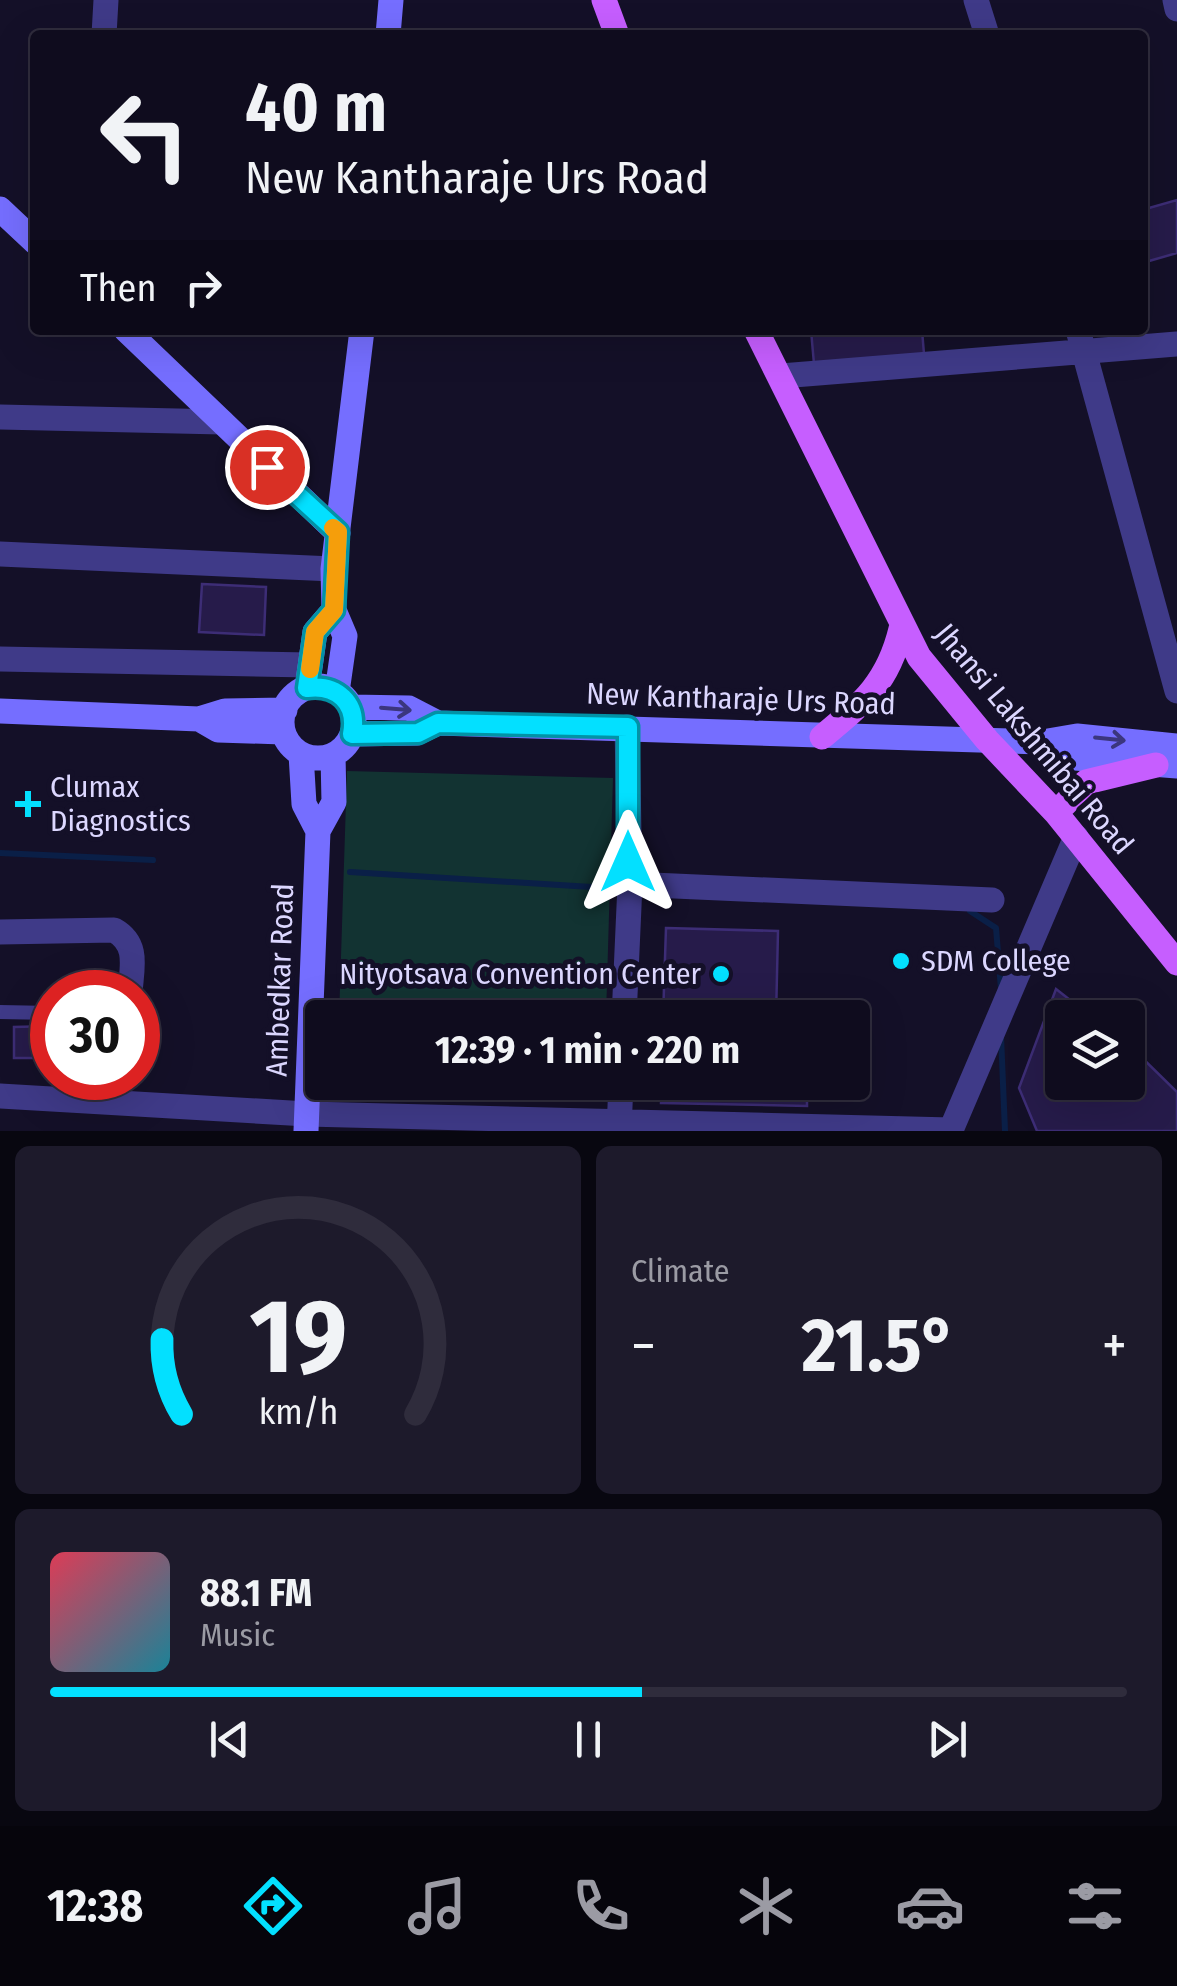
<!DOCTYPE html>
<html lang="en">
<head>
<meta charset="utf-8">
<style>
	:root { --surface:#0f0c1e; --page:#1d1a2b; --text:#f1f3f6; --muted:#9b9ba4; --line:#2f2c3c; --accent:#03e0ff }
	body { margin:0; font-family:"Fira Sans Condensed",sans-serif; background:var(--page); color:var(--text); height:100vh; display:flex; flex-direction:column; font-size:38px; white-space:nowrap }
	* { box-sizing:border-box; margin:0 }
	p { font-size:32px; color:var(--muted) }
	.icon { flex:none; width:55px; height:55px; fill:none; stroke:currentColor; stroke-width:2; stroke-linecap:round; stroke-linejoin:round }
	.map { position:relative; height:1131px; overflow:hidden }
	.sheet { display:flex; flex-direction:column; gap:15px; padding:15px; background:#080710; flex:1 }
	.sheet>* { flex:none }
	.top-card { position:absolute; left:30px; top:30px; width:1118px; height:305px; border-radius:10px; box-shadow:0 10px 40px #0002,0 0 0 2px var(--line); background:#0f0c1e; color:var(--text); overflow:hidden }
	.controls { position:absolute; left:1045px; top:1000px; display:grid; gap:20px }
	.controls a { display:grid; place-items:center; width:100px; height:100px; border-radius:10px; background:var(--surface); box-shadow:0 10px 40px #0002,0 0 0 2px var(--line); font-size:50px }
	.speed { position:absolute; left:30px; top:970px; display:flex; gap:20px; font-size:50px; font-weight:700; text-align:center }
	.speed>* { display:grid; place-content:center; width:130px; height:130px; border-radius:50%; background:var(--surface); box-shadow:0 10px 40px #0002,0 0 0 2px var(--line); line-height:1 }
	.speed .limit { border:15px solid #d22; background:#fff; color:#111 }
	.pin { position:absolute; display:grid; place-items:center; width:85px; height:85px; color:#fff; margin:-42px; border:5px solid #fff; border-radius:50%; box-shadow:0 2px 10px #0007 }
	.me { position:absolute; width:110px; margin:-55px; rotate:0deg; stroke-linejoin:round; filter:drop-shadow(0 0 8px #0008) }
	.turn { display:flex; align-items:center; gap:35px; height:210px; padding:0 50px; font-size:45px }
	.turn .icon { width:130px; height:130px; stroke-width:2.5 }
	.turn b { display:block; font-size:70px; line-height:85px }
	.then { display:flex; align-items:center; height:95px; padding:0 50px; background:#0003; gap:20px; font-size:38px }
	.big { font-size:75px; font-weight:700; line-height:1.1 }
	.sheet .card { flex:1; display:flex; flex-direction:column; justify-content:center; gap:15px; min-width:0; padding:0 35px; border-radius:15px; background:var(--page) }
	.sheet .dial { align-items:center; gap:0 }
	.dial svg { height:260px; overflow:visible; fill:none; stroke:var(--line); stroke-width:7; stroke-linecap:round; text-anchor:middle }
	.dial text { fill:var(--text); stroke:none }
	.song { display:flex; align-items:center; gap:30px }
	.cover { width:120px; height:120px; border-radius:15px; background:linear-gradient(135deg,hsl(350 70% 55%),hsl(190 70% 35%)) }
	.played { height:10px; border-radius:5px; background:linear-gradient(90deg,var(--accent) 55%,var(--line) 55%) }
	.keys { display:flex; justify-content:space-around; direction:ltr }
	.heat { display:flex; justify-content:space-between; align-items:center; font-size:55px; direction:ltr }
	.sheet .tiles { flex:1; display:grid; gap:15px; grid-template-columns:1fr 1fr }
	.card:last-child { grid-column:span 2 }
	.trip { position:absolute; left:305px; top:1000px; width:565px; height:100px; border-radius:10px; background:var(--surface); box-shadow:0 10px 40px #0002,0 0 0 2px var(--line); font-weight:700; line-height:100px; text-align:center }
	.tab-bar { display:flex; height:160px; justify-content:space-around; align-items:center; background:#06050c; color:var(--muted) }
	.tab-bar .icon { width:70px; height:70px }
	.tab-bar .on { color:var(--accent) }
	.tab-bar b { font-size:45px; color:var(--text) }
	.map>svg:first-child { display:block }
	.green { fill:#123332 }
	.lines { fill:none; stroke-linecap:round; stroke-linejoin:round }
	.stream { stroke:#0a1f47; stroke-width:6 }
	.building { fill:#261b4a; stroke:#3d2d76; stroke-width:2.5 }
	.lane { stroke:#3f3a88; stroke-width:14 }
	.street { stroke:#3f3a88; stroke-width:25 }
	.secondary { stroke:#756eff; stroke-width:25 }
	.primary { stroke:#c65eff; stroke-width:25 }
	.oneway { stroke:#3b367e }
	.route-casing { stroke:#0292a6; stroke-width:25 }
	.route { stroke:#03e0ff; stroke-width:18 }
	.slow { stroke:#f59e0b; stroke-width:18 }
	.poi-dot { fill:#03e0ff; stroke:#141028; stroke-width:4 }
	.labels { text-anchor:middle; stroke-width:10; stroke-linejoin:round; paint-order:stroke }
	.street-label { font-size:30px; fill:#dcd7ff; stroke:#141028 }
	.poi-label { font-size:30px; fill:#dcd7ff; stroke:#141028; text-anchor:start }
</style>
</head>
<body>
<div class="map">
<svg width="1177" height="1131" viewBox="0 0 1177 1131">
	<rect width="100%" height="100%" fill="#141028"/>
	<path class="green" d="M347 771 613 778 606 1017 339 1018Z
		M337 1083 604 1082V1083L603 1096 337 1088Z"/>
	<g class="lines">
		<path class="stream" d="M0 853 153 860
			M350 872 623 889
			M970 911 996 928 1001 989
			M1001 1036 1005 1131"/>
	</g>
	<path class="building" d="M1177 200V253L1142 263V210Z
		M811 330H922L924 354 814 364Z
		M202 584 266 587 264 635 199 632Z
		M666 928 778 931 776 1018H663Z
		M1056 989 1093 1018H1062V1082H1128V1044L1177 1092V1131H1037L1019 1088Z
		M52 1026V1058H14V1027Z
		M662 1082H807V1106L661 1103Z"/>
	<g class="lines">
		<path class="lane" d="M0 1012 52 1013"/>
		<path class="street" d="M976 0 987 35
			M1175 0 1177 9
			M104 35 106 0
			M1078 330 1177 691
			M781 376 1177 344
			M0 417 222 422
			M0 554 333 569
			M0 659 310 665
			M630 884 992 900
			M0 932 114 930C139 944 132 967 130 992
			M624 1018 630 884 627 727
			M0 1096 307 1114 951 1130 1076 837
			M619 1131 621 1082"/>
		<path class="secondary" d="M388 35 391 0
			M0 209 35 242
			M126 330 338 533
			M282 722a36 36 0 1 1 72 0a36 36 0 1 1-72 0Z
			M307 688 315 632 334 610
			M337 692 345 636 334 610 333 569 362 330
			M351 707 409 708 438 723 1042 742 1077 736 1177 746
			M0 711 199 719 225 711 285 710
			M199 719 218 730 283 732
			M352 734 417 733 438 723
			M1042 742 1075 758 1177 766
			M301 754 304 804 318 831
			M306 1131 318 831 334 802 333 755"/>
		<path class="primary" d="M604 0 617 35
			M756 330 919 657 987 740 1056 813 1177 963
			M822 737C863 703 888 683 901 629
			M1056 813 1086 782 1156 765"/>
	</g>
	<defs><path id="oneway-shaft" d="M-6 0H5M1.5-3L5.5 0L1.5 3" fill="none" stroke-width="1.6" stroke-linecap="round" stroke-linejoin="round" transform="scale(2.5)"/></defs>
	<g class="oneway">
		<use href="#oneway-shaft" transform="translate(396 709) rotate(5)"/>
		<use href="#oneway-shaft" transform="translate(1110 739) rotate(6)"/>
	</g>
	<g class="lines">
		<defs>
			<path id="route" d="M267 467 338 532 334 610 315 632 307 688C337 684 358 703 352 734L418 733 438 723 628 727V862"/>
		</defs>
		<use href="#route" class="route-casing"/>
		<use href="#route" class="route"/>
		<path class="slow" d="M310 669 315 632 334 610 338 532 333 528"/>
	</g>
	<g class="poi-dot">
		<path d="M23 789h10v10h10v10h-10v10h-10v-10h-10v-10h10z"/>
		<circle cx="901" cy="961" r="10"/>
		<circle cx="721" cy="974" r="10"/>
	</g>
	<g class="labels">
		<g class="street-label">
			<text transform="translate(741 699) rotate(2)" y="10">New Kantharaje Urs Road</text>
			<text transform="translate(1034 739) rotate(50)" y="10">Jhansi Lakshmibai Road</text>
			<text transform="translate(280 980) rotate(-88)" y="10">Ambedkar Road</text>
		</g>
		<g class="poi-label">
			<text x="50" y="797">Clumax<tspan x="50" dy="34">Diagnostics</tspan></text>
			<text x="921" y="971">SDM College</text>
			<text x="701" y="984" text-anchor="end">Nityotsava Convention Center</text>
		</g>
	</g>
</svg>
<div class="controls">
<a><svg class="icon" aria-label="layers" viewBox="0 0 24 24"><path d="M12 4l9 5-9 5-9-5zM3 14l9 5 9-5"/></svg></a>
</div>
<div class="speed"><div class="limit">30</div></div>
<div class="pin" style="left:267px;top:467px;background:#d93025"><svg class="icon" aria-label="arrive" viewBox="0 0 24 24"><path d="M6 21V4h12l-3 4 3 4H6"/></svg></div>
<svg class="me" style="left:628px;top:862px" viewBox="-20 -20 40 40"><path d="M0-17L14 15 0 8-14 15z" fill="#03e0ff" stroke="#fff" stroke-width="4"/></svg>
<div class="trip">12:39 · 1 min · 220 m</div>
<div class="top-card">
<div class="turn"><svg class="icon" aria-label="left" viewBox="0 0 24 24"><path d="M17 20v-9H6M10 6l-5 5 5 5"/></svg><div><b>40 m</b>New Kantharaje Urs Road</div></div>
<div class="then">Then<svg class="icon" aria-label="right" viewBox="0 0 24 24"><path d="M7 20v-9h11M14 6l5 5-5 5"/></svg></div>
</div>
</div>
<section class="sheet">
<div class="tiles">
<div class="card dial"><svg viewBox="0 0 100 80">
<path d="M14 69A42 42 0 1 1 86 69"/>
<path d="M14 69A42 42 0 0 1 8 46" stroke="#03e0ff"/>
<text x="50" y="56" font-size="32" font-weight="700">19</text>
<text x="50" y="72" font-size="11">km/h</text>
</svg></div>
<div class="card"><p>Climate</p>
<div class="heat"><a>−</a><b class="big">21.5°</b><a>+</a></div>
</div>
<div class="card">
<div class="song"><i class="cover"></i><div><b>88.1 FM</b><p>Music</p></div></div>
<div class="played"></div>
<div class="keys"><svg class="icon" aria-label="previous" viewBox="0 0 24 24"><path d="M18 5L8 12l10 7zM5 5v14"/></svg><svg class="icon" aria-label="pause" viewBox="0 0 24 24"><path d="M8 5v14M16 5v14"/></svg><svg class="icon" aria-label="next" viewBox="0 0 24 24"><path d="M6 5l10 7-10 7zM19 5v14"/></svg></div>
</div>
</div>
</section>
<nav class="tab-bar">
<b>12:38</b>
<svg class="icon on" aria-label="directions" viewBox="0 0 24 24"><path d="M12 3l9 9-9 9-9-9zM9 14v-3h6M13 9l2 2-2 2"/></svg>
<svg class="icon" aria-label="music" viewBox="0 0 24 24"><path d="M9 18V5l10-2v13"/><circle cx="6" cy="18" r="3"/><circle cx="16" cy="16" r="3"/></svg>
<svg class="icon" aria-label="phone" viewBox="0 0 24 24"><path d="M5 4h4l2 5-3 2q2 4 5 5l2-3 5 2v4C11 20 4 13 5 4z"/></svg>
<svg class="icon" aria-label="climate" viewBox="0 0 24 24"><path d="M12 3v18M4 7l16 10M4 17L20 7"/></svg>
<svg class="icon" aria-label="car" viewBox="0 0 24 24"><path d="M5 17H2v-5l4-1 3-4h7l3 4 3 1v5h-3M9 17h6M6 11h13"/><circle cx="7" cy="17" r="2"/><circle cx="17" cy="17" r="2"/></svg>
<svg class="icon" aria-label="filters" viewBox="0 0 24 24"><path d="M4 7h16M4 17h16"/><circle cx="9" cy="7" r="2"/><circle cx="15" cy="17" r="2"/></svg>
</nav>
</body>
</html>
